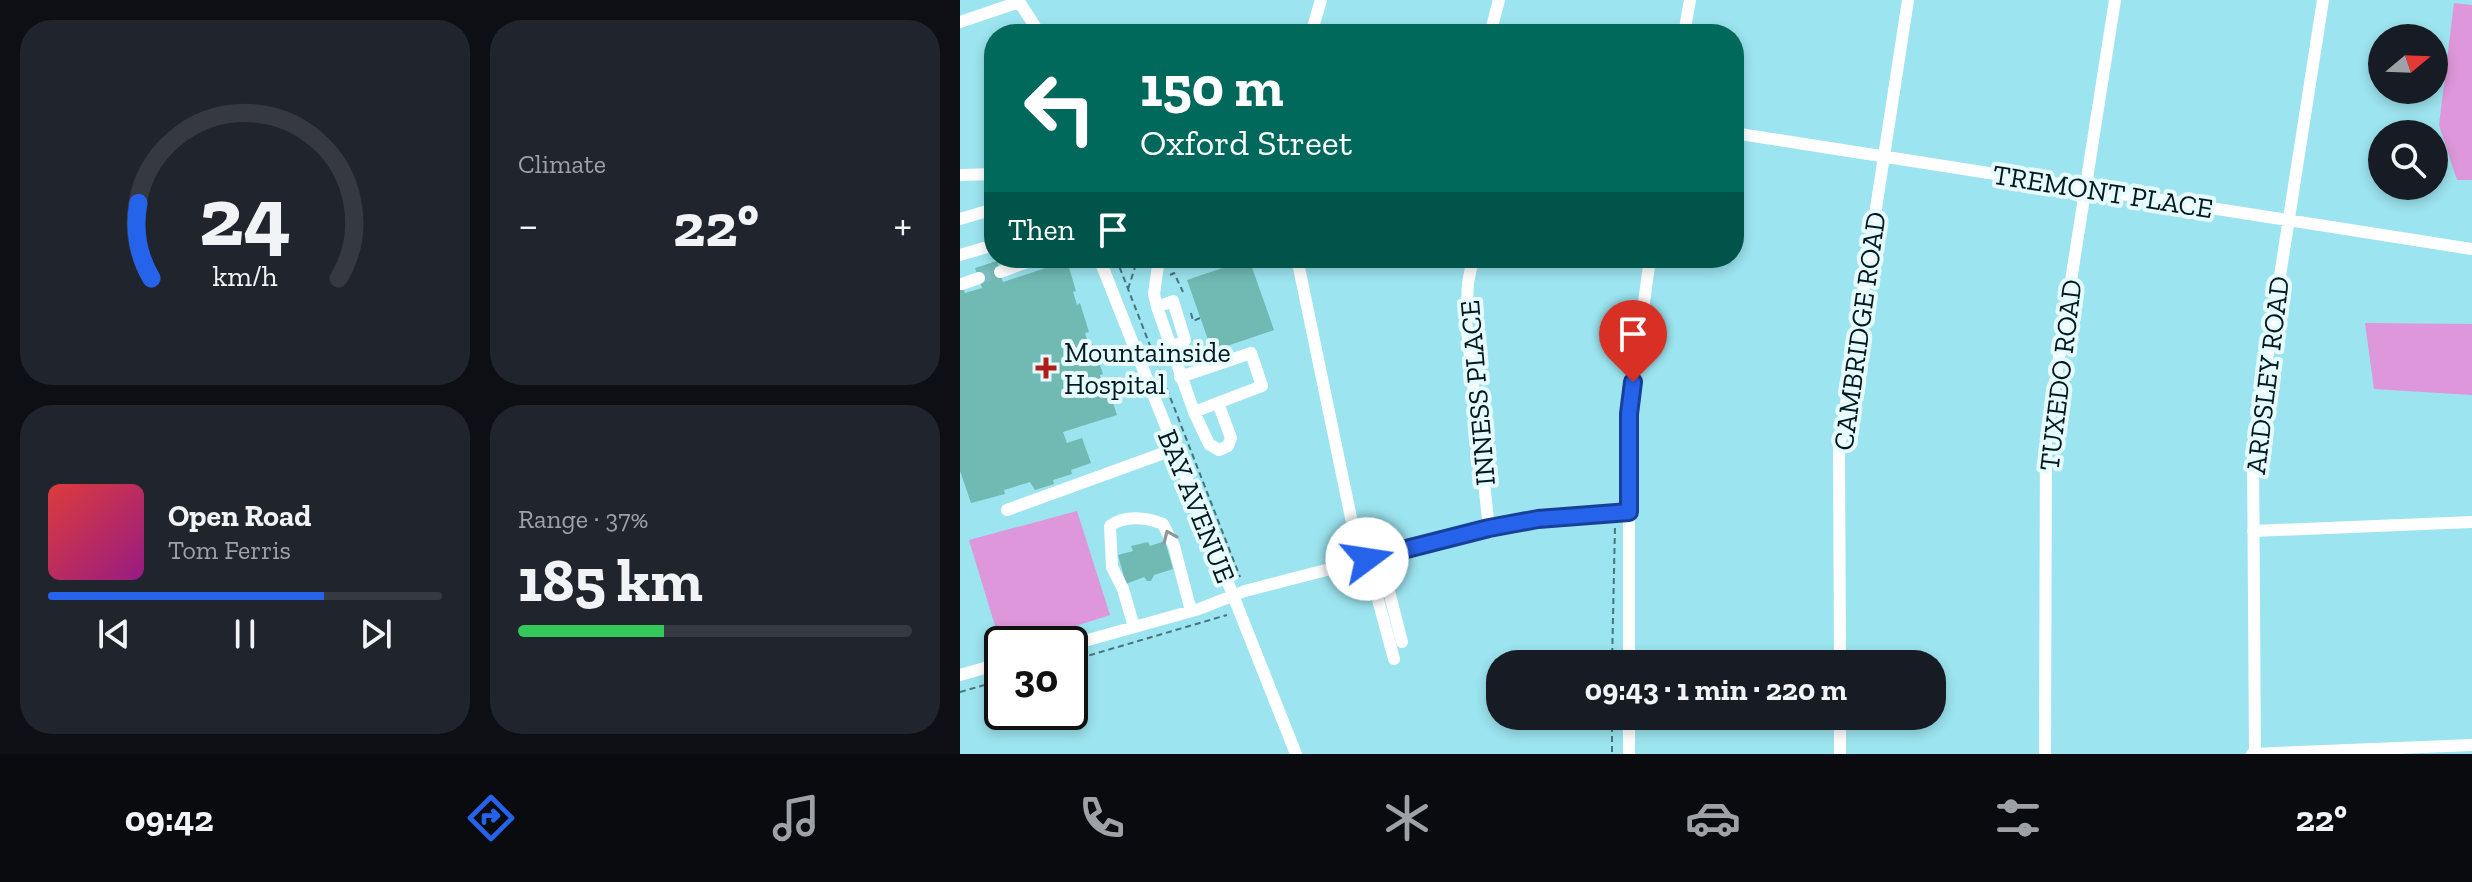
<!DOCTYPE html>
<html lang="en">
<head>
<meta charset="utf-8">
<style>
	:root { --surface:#171b24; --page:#20242c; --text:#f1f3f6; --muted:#9ea1a6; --line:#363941; --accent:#2563eb }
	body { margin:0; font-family:"Zilla Slab",serif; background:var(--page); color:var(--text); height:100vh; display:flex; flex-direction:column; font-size:30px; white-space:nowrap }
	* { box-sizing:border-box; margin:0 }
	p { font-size:26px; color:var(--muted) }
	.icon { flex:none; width:44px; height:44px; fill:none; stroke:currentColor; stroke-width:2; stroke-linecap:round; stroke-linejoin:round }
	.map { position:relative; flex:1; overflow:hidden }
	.details { display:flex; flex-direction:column; gap:20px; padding:20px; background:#0d0f14; width:960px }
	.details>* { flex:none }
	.hud { position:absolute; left:24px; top:24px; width:760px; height:244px; border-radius:32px; box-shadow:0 4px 12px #0003; background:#00695c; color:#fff; overflow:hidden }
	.needle { width:52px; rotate:71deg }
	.controls { position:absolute; left:1408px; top:24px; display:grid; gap:16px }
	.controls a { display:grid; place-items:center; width:80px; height:80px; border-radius:50%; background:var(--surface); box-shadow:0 4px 12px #0003; font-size:40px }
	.speed { position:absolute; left:24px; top:626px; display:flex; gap:16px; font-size:40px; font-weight:700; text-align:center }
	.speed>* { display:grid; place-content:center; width:104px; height:104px; border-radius:50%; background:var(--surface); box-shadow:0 4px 12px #0003; line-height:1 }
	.speed .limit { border:4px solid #111; border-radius:12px; background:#fff; color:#111 }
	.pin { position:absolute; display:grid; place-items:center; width:68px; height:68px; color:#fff; margin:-82px -34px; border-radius:50% 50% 50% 0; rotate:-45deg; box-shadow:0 0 8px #0007 }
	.pin .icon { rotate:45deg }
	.me { position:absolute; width:88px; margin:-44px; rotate:76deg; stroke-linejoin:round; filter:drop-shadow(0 0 6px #0008) }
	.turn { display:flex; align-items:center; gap:28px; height:168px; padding:0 24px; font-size:36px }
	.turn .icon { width:104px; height:104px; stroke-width:2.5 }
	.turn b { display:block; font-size:56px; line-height:68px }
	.then { display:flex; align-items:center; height:76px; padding:0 24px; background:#0003; gap:16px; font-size:30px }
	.big { font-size:60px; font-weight:700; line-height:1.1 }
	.details .widget { flex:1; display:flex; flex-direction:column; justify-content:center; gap:12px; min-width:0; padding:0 28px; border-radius:32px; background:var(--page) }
	.details .dial { align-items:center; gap:0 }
	.dial svg { height:208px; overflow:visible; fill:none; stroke:var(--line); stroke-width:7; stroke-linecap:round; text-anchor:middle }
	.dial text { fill:var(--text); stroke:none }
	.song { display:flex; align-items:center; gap:24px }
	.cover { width:96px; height:96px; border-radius:12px; background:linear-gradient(135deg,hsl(0 70% 55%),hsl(310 70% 35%)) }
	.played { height:8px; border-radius:4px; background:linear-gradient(90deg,var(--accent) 70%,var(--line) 70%) }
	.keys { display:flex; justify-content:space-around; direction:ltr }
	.heat { display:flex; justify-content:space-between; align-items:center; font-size:44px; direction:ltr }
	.charge { height:12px; border-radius:6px; background:linear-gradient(90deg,#34c759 37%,var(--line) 0) }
	.details .tiles { flex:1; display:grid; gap:20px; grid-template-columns:repeat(2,1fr) }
	.trip { position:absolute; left:526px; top:650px; width:460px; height:80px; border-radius:32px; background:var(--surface); box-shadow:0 4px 12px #0003; font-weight:700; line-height:80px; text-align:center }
	.tabs { display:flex; height:128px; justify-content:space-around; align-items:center; background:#090b0e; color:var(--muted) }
	.tabs .icon { width:56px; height:56px }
	.tabs .current { color:var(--accent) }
	.tabs b { font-size:36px; color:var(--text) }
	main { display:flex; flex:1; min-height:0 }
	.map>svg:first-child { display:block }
	.green { fill:#de97da }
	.building { fill:#71b9b3 }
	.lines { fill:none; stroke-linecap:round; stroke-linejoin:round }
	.minor-tunnel { stroke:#7dbcc5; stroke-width:12; stroke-dasharray:12 6; stroke-linecap:butt }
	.path { stroke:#47757d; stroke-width:2; stroke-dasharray:6 4; stroke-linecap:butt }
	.minor { stroke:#fff; stroke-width:12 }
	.oneway { stroke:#8c989a }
	.route-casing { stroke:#184099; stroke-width:20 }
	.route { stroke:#2563eb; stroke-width:14 }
	.poi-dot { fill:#af1f19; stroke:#e7fbff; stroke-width:3 }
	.labels { text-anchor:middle; stroke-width:8; stroke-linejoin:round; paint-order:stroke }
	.street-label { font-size:28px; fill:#001a1e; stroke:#e7fbff }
	.poi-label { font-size:28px; fill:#001a1e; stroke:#e7fbff; text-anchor:start }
</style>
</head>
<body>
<main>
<section class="details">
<div class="tiles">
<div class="widget dial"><svg viewBox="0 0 100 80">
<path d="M14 69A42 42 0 1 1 86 69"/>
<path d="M14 69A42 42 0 0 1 9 40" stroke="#2563eb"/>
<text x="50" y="56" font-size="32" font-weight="700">24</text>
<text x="50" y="72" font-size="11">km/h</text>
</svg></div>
<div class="widget"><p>Climate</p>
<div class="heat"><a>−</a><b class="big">22°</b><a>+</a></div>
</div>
<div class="widget">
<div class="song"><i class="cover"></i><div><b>Open Road</b><p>Tom Ferris</p></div></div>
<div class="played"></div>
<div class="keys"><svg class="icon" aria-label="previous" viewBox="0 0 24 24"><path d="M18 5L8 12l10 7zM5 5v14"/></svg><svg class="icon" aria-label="pause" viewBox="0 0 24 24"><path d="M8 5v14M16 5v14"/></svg><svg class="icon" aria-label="next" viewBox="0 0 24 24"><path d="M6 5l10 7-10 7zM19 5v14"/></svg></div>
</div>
<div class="widget"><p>Range · 37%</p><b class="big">185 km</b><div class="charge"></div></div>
</div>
</section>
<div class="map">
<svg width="1512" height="754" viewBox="0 0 1512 754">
	<rect width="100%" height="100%" fill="#9ce4ef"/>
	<path class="green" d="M1494 3 1512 5V180H1497L1479 125Z
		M1405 323 1512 324V395L1414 389Z
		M117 511 150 615 59 644H42V649L9 540Z"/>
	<path class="building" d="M289 259 314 330 252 351 227 280Z
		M37 261 43 282 107 261 116 291 113 292 117 305 120 303 129 332 125 333 129 346 133 344 143 374 140 375 143 386 147 385 157 415 103 432 107 443 122 438 131 463 111 470 112 474 93 480 94 484 75 490 70 482 44 490 45 494 11 503 0 471V280L5 293 22 288 15 268Z
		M205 541 213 569 194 575 191 581H187L184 577 166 584 158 555 173 551 171 546 188 542 190 546Z"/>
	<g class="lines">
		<path class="minor-tunnel" d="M19 278 40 272"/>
		<path class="path" d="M156 258 280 577
			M210 275 214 273 223 292
			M168 289 178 258
			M231 313 233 321 240 318
			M110 661 267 615
			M652 664 655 526
			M0 692 42 680
			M652 716V754"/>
		<path class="minor" d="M58 0 80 34
			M0 22 59 2
			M351 34 361 0
			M530 34 539 0
			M724 34 730 0
			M774 133 1512 249
			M0 175 34 174
			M0 219 34 209
			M0 255 34 245
			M139 258 336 754
			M199 258 194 294 197 307 234 412 249 444 259 450 268 446 271 438 258 403
			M337 258 400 561
			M513 258 508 283 506 321 529 528
			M40 272 67 262 69 258
			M2 284 19 278
			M197 307 213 301 225 340 211 348
			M220 377 291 353 302 386 234 412
			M47 510 215 449
			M1293 531 1512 522
			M420 556 442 642
			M407 559 434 659
			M174 627 163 589 152 567 150 526C164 515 186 517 203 524L214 546 231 611
			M110 645 239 609 285 591 529 528 578 519 669 512
			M669 664V414L690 258
			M880 664 879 449 948 0
			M0 675 42 663
			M880 716V754
			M669 754V716
			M1085 754 1086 440 1155 0
			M1292 754 1512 745
			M1295 754 1293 449 1363 0"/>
	</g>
	<defs><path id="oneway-chevron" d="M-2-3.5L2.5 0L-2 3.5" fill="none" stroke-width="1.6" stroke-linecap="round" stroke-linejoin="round" transform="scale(2)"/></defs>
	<use class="oneway" href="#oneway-chevron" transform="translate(209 536) rotate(-114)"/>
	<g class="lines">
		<defs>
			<path id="route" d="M407 559 529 528 578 519 669 512V414L673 382"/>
		</defs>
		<use href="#route" class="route-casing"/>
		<use href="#route" class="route"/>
	</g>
	<path class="poi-dot" d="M82 356h8v8h8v8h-8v8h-8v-8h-8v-8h8z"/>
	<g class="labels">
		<g class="street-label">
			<text transform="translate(1143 191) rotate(9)" y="10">TREMONT PLACE</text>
			<text transform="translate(899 331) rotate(-82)" y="10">CAMBRIDGE ROAD</text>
			<text transform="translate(1100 375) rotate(-83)" y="10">TUXEDO ROAD</text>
			<text transform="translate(1307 375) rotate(-83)" y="10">ARDSLEY ROAD</text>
			<text transform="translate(517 393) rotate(-95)" y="10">INNESS PLACE</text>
			<text transform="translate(237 506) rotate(68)" y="10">BAY AVENUE</text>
		</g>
		<g class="poi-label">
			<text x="104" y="362">Mountainside<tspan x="104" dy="32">Hospital</tspan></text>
		</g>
	</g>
</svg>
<div class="controls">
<a><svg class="needle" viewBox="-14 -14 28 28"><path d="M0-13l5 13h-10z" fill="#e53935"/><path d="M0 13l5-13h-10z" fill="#9ea1a6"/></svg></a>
<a><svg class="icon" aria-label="search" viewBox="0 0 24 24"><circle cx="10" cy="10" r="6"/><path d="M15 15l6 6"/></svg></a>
</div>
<div class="speed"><div class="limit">30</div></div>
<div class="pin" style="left:673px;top:382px;background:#d93025"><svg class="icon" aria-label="arrive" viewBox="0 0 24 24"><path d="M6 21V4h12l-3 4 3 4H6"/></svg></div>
<svg class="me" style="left:407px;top:559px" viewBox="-20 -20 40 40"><circle r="19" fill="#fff"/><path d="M0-13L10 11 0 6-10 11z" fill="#2563eb"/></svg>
<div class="trip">09:43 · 1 min · 220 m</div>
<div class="hud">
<div class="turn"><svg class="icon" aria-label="left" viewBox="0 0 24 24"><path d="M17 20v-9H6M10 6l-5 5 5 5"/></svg><div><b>150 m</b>Oxford Street</div></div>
<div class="then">Then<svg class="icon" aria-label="arrive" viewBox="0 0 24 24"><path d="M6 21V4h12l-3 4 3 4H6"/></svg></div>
</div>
</div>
</main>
<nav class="tabs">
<b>09:42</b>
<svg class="icon current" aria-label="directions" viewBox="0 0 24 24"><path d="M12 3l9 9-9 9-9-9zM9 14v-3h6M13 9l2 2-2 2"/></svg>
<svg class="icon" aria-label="music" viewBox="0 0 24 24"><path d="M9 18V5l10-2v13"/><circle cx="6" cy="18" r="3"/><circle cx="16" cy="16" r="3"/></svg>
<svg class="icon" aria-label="phone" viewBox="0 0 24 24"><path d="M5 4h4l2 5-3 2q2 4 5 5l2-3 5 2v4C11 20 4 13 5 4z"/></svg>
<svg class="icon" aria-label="climate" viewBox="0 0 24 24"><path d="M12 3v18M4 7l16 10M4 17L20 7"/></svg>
<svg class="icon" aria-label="car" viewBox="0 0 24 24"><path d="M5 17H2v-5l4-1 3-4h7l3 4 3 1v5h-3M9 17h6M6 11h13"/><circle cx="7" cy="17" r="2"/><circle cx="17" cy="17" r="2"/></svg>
<svg class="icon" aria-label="filters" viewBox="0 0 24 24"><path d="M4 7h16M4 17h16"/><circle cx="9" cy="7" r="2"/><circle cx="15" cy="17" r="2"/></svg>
<b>22°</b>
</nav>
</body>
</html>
